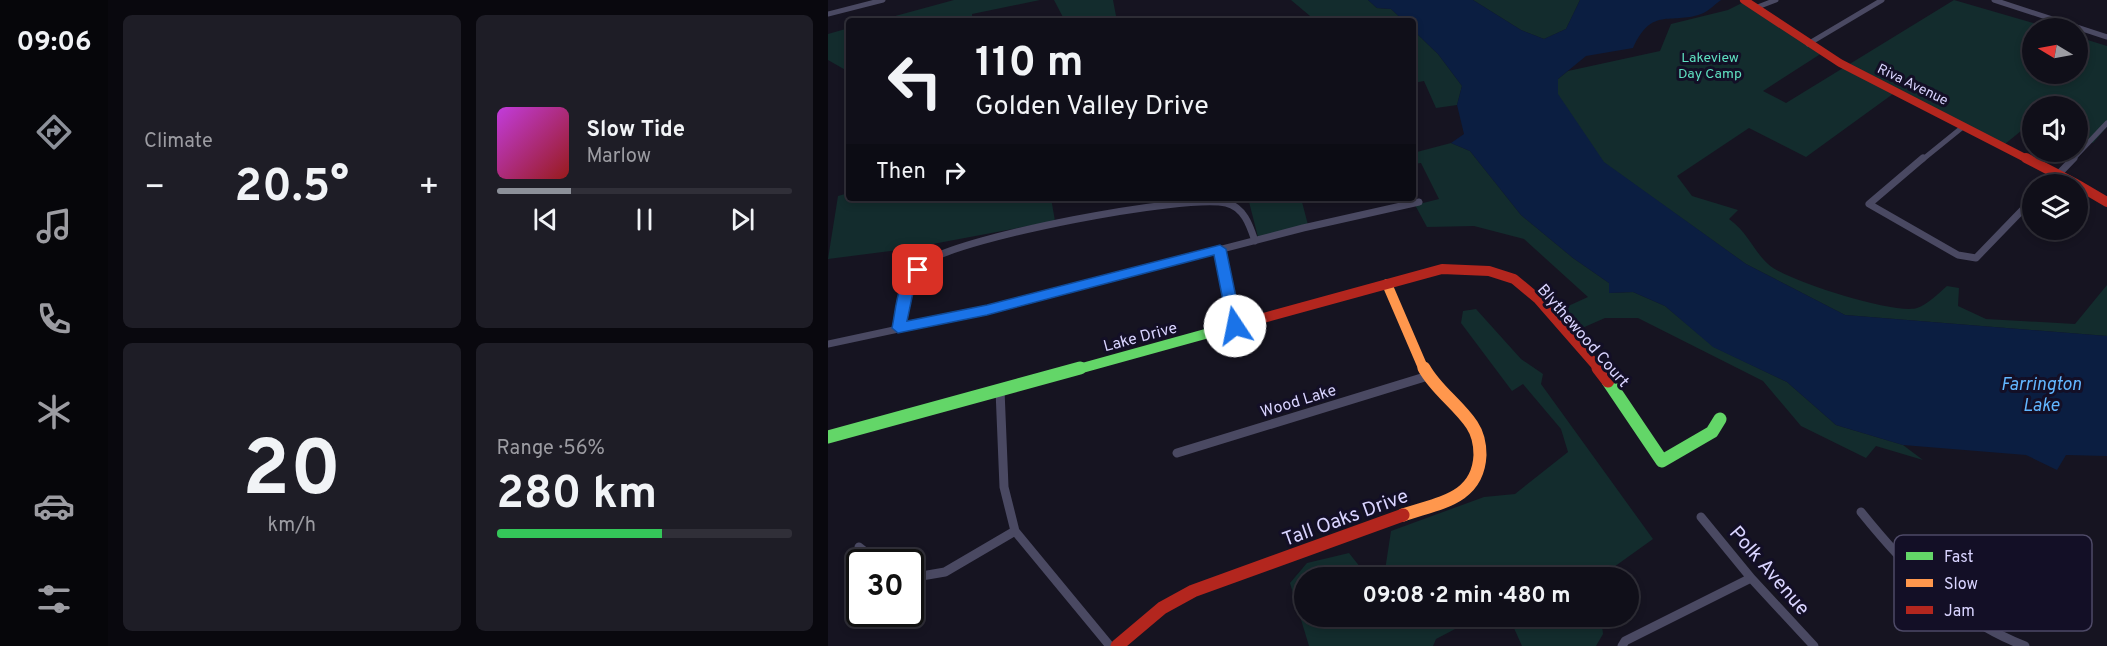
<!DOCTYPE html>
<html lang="en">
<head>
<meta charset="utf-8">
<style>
	:root { --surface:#100f19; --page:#1e1d26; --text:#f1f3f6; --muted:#9c9ca2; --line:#302f38; --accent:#8c9099 }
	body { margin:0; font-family:Overpass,sans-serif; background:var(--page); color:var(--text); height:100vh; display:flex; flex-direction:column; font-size:22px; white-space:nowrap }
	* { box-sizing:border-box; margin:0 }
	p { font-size:20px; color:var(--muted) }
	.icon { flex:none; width:33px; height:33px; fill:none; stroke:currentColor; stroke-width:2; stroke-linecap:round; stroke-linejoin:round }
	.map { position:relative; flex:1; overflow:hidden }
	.details { display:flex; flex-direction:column; gap:15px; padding:15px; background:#09080e; width:720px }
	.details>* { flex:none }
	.top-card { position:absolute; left:18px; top:18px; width:570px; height:183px; border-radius:6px; box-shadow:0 3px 9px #0003,0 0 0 2px var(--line); background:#100f19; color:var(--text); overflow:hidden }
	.needle { width:39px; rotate:280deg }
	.tools { position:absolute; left:1194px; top:18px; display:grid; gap:12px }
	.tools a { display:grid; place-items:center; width:66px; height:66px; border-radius:50%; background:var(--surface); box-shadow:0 3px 9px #0003,0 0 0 2px var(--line); font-size:30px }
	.speed { position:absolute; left:18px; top:549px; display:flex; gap:12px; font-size:30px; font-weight:700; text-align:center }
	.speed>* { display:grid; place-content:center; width:78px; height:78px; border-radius:50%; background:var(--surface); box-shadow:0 3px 9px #0003,0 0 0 2px var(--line); line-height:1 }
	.speed .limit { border:3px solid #111; border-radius:9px; background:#fff; color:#111 }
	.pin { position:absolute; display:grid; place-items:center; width:51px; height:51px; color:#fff; margin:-26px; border-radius:12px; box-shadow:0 3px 9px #0006 }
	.me { position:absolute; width:66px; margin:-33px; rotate:349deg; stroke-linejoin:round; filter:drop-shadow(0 0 4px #0008) }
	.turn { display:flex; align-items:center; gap:21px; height:126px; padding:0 30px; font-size:27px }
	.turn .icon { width:78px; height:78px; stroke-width:2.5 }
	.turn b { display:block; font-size:42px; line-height:51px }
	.then { display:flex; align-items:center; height:57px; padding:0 30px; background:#0003; gap:12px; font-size:22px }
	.big { font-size:45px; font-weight:700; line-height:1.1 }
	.details .widget { flex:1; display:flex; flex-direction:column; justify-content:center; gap:9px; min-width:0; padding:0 21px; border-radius:9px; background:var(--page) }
	.details .dial { align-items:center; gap:0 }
	.dial b { font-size:78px; line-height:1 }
	.song { display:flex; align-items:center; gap:18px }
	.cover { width:72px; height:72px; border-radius:9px; background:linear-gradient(135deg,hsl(290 70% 55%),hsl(0 70% 35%)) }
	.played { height:6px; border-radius:3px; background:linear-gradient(90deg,var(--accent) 25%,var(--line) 25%) }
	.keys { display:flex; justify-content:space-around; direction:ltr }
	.heat { display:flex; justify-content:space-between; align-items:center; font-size:33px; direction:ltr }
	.charge { height:9px; border-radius:4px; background:linear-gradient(90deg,#34c759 56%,var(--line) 0) }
	.details .tiles { flex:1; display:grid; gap:15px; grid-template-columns:repeat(2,1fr) }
	.trip { position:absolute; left:466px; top:567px; width:345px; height:60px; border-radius:30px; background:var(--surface); box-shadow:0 3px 9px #0003,0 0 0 2px var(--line); font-weight:700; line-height:60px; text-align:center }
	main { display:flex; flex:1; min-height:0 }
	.tabs { display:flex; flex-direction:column; width:108px; justify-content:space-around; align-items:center; background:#06060a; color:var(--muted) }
	.tabs .icon { width:42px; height:42px }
	.tabs .on { color:var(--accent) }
	.tabs b { font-size:27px; color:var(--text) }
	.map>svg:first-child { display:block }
	.green { fill:#132c2d }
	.water { fill:#0b1e41 }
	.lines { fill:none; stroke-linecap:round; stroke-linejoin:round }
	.street-far2 { stroke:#4a4962; stroke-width:5 }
	.street-far1 { stroke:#4a4962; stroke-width:7 }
	.street { stroke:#4a4962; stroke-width:9 }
	.fast-far1 { stroke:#63d668; stroke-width:10 }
	.fast { stroke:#63d668; stroke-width:13 }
	.slow-far1 { stroke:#ff974d; stroke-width:10 }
	.slow { stroke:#ff974d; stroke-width:13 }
	.jam-far2 { stroke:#b3261e; stroke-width:8 }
	.jam-far1 { stroke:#b3261e; stroke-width:10 }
	.jam { stroke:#b3261e; stroke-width:13 }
	.route { fill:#1a73e8; stroke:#114b97; stroke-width:1.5 }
	.labels { text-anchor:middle; stroke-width:6; stroke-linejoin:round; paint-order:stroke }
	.far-park-label { font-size:14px; fill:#5fe0c0; stroke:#130f26 }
	.far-street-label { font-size:14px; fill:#d9d4ff; stroke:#130f26 }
	.street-label { font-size:16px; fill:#d9d4ff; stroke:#130f26 }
	.water-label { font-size:18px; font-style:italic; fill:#62b6ff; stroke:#130f26 }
	.near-street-label { font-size:20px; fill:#d9d4ff; stroke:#130f26 }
	.key { fill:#130f26; stroke:#4e4a67; stroke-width:1.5 }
	.key-label { font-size:16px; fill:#d9d4ff }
</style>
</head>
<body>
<main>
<nav class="tabs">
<b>09:06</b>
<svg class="icon on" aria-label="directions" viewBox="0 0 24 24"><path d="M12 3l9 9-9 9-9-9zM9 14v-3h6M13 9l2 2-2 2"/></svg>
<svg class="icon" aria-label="music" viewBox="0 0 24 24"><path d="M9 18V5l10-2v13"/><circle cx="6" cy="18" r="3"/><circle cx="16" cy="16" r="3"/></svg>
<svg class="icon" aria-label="phone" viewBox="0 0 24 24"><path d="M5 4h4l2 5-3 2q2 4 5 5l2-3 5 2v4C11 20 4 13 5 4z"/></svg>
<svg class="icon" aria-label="climate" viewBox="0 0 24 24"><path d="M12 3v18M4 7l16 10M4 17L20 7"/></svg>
<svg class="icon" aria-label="car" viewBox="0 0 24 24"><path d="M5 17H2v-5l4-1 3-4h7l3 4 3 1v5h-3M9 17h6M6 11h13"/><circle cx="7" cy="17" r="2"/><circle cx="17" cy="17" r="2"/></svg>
<svg class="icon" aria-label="filters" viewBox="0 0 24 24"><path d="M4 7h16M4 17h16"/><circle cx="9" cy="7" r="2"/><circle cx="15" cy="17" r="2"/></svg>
</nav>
<section class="details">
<div class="tiles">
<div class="widget"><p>Climate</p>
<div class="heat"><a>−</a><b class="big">20.5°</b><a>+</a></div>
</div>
<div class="widget">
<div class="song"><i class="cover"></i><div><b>Slow Tide</b><p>Marlow</p></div></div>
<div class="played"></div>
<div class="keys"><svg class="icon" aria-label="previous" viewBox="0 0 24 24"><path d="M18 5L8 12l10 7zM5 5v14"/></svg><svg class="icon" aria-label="pause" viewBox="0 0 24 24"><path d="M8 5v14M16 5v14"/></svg><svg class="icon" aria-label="next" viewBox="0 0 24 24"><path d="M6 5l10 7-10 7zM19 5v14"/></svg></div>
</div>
<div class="widget dial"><b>20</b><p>km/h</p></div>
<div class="widget"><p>Range · 56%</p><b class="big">280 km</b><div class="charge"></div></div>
</div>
</section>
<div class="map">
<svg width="1279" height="646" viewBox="0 0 1279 646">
	<rect width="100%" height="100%" fill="#161421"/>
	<path class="green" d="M126 0H212L144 14V21H49Z
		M226 0H285L289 21H237Z
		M463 0H540L549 8 563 9 576 21H488Z
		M645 0H752L738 29 716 39 693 30Z
		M1126 0 1222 28H1204V74H1250V37L1279 46V127L1265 143 1250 135V106H1204V122L1177 144 1069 91 978 157 921 128 849 176 864 196 910 210 901 219C922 235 924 249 940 264 956 280 1068 315 1089 308 1099 305 1111 293 1119 286L1131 288 1130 306 1158 319 1247 324 1279 285V336L1017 315 918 264 775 162 729 94 730 79 740 71 832 51 843 24 900 10 916 2 994 53 935 91 958 103Z
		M21 28V72L0 60V34Z
		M585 30 610 54 634 86 629 105 608 108 596 81 585 83Z
		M623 143 642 151 693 215 745 258 781 283V293L805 292 837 306 886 347 959 382 1008 425 1075 445 1095 460 1048 446 1038 458 973 426 935 381 810 318H777L745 332 727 312 760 297 696 239 646 226 599 227 587 205 611 199 593 163 585 164V153Z
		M21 193V198H223L227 221 78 249 0 259 10 196Z
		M420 198H473L480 225 430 237Z
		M648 309 693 359 715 374 713 384 825 539 772 577H556L563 531 656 497 687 494 740 452 733 429 695 384 684 391 633 323 635 311Z
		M521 553 540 577 477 578V616L650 617 608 639 605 646H481L462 583 479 563Z
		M681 617H773L775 634 768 646H694Z"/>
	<path class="water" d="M540 0H645L693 30 716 39 738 29 752 0H893C887 4 880 12 873 14 842 25 824 6 805 48L758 56 730 79V94L776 162 918 264 1017 315 1279 336V456L1238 455 1229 470 1198 455 1075 445 1008 425 959 382 885 347 837 306 805 292 781 293V283L745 258 693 215 642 151 623 143 636 134 629 105 634 86 610 54 585 30V21H576L563 9 549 8Z"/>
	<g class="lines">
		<path class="street-far2" d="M1166 0 1279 37
			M927 8 948 0
			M0 14 55 0
			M980 44 1054 0
			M1094 160 1136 126
			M1244 160 1279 123"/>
		<path class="street-far1" d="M1095 158 1041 204 1130 255 1148 258 1204 200
			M1221 184 1246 158
			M392 249 407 326
			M70 328C75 307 78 275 98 262 134 237 355 194 398 203 416 207 422 226 427 241
			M0 344 159 310 475 228 591 202"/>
		<path class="street" d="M172 390 176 487 187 531 282 646
			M349 453 600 376
			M1033 512C1079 569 1127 619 1197 646
			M873 517 923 578 986 646
			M31 547 50 562
			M82 578 117 572 187 531
			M1116 600 1141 575
			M794 646 797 641 923 578"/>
		<path class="fast-far1" d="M247 370 417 323"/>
		<path class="fast" d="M780 381 834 461 884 432 892 419
			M0 437 252 368"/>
		<path class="slow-far1" d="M559 284 596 370"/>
		<path class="slow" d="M575 515C609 503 650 500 652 455 652 445 650 434 644 425 630 404 608 390 596 368"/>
		<path class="jam-far2" d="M916 0 1012 63 1201 160"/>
		<path class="jam-far1" d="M1198 158 1248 184
			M1250 185 1279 202
			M417 323 614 269 661 271 686 279 710 299 772 370"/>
		<path class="jam" d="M770 368 780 381
			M289 646 334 608 365 591 575 515"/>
	</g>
	<path class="route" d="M392 245 398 249 414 326 407 331 400 326 386 255 159 315 70 333 64 328C68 310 69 273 90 266L96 270 87 283 79 321 159 305Z"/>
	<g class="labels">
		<g class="far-park-label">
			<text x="882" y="62">Lakeview<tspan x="882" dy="16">Day Camp</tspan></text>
		</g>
		<g class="far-street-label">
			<text transform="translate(1085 84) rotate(26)" y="5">Riva Avenue</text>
		</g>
		<g class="street-label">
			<text transform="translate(756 335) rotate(49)" y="6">Blythewood Court</text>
			<text transform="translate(312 336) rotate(-15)" y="6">Lake Drive</text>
			<text transform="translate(470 400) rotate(-17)" y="6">Wood Lake</text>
		</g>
		<g class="water-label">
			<text x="1213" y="390">Farrington<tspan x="1213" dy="21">Lake</tspan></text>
		</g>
		<g class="near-street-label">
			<text transform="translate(517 517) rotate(-20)" y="7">Tall Oaks Drive</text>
			<text transform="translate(942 570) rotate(49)" y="7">Polk Avenue</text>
		</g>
	</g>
	<rect x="1066" y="535" width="198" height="96" rx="9" class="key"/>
	<rect x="1078" y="552" width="27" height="8" fill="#63d668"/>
	<rect x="1078" y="579" width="27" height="8" fill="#ff974d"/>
	<rect x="1078" y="606" width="27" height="8" fill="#b3261e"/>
	<g class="key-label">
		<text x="1116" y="562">Fast</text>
		<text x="1116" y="589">Slow</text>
		<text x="1116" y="616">Jam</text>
	</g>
</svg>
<div class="tools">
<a><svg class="needle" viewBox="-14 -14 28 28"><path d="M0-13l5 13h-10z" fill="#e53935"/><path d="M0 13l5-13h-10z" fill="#9c9ca2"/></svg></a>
<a><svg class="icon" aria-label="sound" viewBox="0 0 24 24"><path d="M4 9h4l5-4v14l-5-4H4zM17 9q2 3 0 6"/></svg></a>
<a><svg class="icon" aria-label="layers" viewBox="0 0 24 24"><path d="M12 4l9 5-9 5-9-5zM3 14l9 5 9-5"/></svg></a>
</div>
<div class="speed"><div class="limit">30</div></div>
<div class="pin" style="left:90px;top:270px;background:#d93025"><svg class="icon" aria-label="arrive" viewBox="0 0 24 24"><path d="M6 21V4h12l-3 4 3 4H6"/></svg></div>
<svg class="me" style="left:407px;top:326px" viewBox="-20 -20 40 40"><circle r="19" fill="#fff"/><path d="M0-13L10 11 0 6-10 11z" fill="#1a73e8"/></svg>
<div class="trip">09:08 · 2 min · 480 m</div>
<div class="top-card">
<div class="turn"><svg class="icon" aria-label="left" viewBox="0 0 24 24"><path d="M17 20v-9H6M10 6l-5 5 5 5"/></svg><div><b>110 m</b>Golden Valley Drive</div></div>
<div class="then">Then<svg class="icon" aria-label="right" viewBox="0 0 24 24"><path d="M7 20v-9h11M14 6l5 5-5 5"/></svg></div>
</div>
</div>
</main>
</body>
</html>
